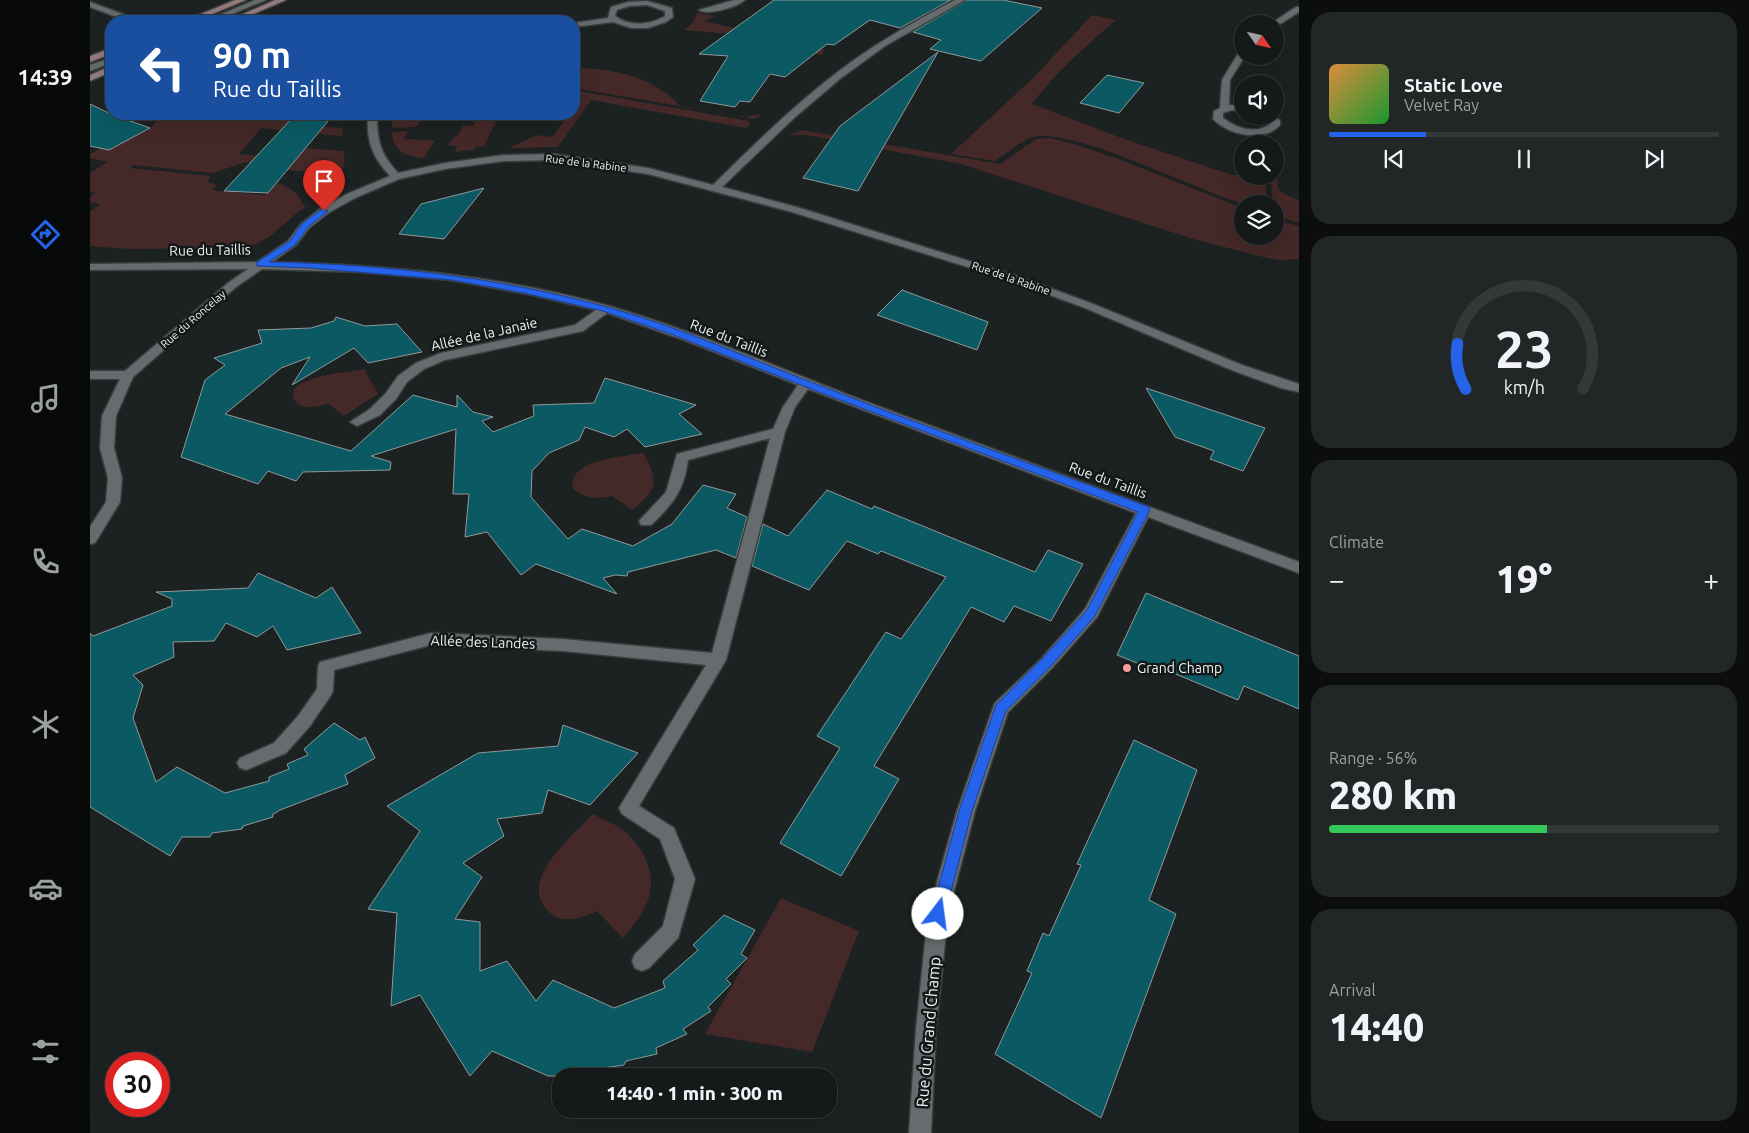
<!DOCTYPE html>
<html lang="en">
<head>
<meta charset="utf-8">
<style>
	:root { --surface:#151919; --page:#222626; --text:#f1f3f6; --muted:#9da0a2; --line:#343838; --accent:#2563eb }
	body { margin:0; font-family:Ubuntu,sans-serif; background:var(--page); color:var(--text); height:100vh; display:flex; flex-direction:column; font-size:19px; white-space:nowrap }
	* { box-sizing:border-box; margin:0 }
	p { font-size:16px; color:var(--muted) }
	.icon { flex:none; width:28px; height:28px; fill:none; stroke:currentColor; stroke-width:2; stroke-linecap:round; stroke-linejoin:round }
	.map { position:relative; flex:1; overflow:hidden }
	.details { display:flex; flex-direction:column; gap:12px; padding:12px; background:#0c0e0e; width:450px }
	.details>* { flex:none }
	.banner { position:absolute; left:15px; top:15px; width:475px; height:105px; border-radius:20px; box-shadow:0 5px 20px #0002,0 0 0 1px var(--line); background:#1a4fa0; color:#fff; overflow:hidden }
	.needle { width:32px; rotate:124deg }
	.controls { position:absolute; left:1144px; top:15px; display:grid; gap:10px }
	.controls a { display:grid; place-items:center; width:50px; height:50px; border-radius:50%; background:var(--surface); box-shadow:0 5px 20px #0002,0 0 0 1px var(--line); font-size:25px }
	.speed { position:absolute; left:15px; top:1052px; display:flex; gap:10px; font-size:25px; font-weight:700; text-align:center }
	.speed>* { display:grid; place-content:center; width:65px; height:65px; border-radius:50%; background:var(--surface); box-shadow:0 5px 20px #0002,0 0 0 1px var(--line); line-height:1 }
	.speed .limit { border:8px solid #d22; background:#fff; color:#111 }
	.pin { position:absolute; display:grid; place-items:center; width:42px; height:42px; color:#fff; margin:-51px -21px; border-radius:50% 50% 50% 0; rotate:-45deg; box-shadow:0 0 5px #0007 }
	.pin .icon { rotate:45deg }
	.me { position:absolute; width:55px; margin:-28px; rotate:15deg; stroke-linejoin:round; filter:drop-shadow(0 0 4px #0008) }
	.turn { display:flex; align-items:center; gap:18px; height:105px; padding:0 25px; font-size:22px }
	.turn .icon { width:65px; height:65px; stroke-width:2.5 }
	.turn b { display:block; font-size:35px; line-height:42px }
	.big { font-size:38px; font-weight:800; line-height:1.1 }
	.details .widget { flex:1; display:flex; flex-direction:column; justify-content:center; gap:8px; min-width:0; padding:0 18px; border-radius:20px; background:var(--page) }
	.details .dial { align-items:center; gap:0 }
	.dial svg { height:130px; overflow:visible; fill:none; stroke:var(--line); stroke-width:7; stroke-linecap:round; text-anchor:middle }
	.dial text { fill:var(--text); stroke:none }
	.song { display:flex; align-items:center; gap:15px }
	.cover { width:60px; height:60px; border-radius:8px; background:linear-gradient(135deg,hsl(30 70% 55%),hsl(130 70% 35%)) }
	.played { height:5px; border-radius:2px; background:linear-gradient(90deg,var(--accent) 25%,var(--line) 25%) }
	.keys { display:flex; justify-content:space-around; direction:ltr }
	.heat { display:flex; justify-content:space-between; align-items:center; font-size:28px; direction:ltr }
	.charge { height:8px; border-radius:4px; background:linear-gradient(90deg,#34c759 56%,var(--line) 0) }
	.trip { position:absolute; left:462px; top:1068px; width:285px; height:50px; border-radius:20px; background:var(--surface); box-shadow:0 5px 20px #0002,0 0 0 1px var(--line); font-weight:800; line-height:50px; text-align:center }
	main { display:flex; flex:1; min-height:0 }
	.dock { display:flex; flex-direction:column; width:90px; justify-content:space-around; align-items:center; background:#080a0a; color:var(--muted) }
	.dock .icon { width:35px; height:35px }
	.dock .active { color:var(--accent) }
	.dock b { font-size:22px; color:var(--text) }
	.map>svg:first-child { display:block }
	.green { fill:#452828 }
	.building { fill:#0b5a63; stroke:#929899 }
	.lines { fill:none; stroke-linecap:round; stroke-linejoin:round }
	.lane-casing { stroke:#3a3d3e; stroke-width:3 }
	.street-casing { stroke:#3a3d3e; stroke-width:3 }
	.secondary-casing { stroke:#3a3d3e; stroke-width:3 }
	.lane { fill:#666c6d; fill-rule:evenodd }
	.street { fill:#666c6d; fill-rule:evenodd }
	.secondary { fill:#937b7c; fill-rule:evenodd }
	.route { fill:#2563eb; stroke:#184099 }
	.poi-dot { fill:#f59b9c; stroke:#131818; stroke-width:2 }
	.labels { text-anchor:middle; stroke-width:5; stroke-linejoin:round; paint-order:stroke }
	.far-street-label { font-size:11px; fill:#eef2f2; stroke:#131818 }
	.street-label { font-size:14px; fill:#eef2f2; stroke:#131818 }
	.poi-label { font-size:14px; fill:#eef2f2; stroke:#131818; text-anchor:start }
	.near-street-label { font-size:16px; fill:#eef2f2; stroke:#131818 }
</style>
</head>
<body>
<main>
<nav class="dock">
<b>14:39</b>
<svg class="icon active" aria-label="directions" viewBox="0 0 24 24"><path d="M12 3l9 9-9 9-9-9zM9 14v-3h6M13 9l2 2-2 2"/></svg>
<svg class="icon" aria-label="music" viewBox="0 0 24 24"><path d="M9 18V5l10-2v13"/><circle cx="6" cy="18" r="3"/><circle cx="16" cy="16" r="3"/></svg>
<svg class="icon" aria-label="phone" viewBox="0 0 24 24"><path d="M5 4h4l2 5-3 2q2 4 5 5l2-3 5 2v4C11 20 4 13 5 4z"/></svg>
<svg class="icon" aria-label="climate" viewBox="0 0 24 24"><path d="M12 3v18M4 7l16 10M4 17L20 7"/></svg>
<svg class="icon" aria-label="car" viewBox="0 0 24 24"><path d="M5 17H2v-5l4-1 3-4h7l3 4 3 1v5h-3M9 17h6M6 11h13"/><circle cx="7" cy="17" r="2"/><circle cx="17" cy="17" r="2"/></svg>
<svg class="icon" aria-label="filters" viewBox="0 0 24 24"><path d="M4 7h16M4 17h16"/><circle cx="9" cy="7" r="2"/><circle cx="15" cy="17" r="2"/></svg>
</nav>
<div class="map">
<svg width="1209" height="1133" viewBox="0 0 1209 1133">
	<rect width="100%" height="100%" fill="#1c2121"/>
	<path class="green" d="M607 13 624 16 614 21 734 49 732 55 640 34 594 30 603 22Z
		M1002 15 1026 20C997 45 965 73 942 104L1037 140 1142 175 1175 176 1177 204C1169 204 1159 205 1151 203 1107 191 978 124 940 138 928 143 916 154 905 161L861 154 943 78Z
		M484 68C523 68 565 77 591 107L656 117 670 114V116L664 119 484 88Z
		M484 90 659 121V126L656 128 501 100 468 147 419 148 446 135 463 137 474 121V116L448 114H484Z
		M98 114H164L209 119 225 126 253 128 252 136 171 128 149 154 184 157 213 148 253 151C260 172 243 186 228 198L225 197 234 179 223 172 196 170 156 162 123 173 43 165 40 168 120 176 118 182 127 185 123 190 129 191 174 195 179 193 187 183C192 184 202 190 206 193 211 197 210 203 216 207 199 217 186 235 168 243 160 246 150 247 141 248L38 249 0 246V212L10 204 0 202V197L6 193 0 191V173L17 162 0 158V154L11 148 20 150 41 138 48 132H56L70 118 91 120Z
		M303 114H429L427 120 407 119 394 146 385 147V150L365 152 367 146 358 145 363 138 367 136 373 126H383L385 122 379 120 380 116 351 115 349 118 333 117 326 127 302 128Z
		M711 130 904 163 910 164 946 139 960 138 987 145 1034 161 1152 208V236H1185V220L1209 226V259L1188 260 1173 257 1103 239 871 164 717 135H701Z
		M318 131 314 139 345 140 334 158C315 157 305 152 301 132Z
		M1185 147 1188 188 1193 193 1209 201V223L1187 216 1185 204H1183L1180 176H1185Z
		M274 369 288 394 254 416 239 404C232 405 224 408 216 407 203 405 197 392 210 384 229 374 253 373 274 369Z
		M553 453C569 481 568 490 542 510L522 496C507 499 496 499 483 489 477 459 533 457 553 453Z
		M503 814C514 820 528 825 537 833 555 850 568 878 557 903 551 916 542 927 533 938L507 911C495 917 475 924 463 915 422 884 481 838 503 814Z
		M691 898 769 931 722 1052 615 1034Z"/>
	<path class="building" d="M684 0H861L810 28 780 20 744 45 737 44 695 77 680 74 660 102 650 101 645 107 610 101 638 56 609 54Z
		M877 0H913L952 8 891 61 840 49 851 40 823 32Z
		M848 52 768 191 713 178 750 126Z
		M1017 75 1054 83 1029 113 990 103Z
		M0 104 21 114 60 128 19 150 0 146Z
		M206 114H244L178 193 134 191Z
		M394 188 354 239 309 234 331 204Z
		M812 290 898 322 887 350 787 315Z
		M246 317 275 326 307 324 332 352 278 363 264 348 202 385 220 357 191 368 135 414 261 451 323 395 367 407V395L383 412 403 417 392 421 403 432 444 416 443 405 504 403 515 378 606 405 589 414 612 434 555 447 537 429 524 437 495 427 489 440 459 453 442 471 441 497 478 539 492 529 543 546 582 524 613 485 646 494 637 508 657 517 646 558 626 550 538 572 537 576 525 575 513 578 527 594 446 564 431 575 397 532 375 537 379 494H363L366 429 281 456 301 462 300 470 213 472 206 481 178 471 168 484 91 457 115 380 135 365 124 358 172 343 168 330 221 328 244 321Z
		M1056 388 1175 428 1153 471 1120 459 1124 451 1085 437Z
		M737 490 782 509 784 506 945 572 958 550 993 564 961 621 924 606 914 622 881 607 784 766 809 779 751 876 690 843 750 748 727 736 796 632 811 639 856 577 791 551 788 554 757 541 719 590 662 566 673 524 698 536Z
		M168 573 226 598 242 587 271 633 197 650 183 626 167 637 136 623 124 641 83 642 84 657 43 675 53 685 43 718 66 782 87 767 135 793 179 781V777L199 769 197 764 218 755 214 749 244 723 270 740 275 737 285 758 255 775 258 784 190 810 182 815 183 817 153 826 152 829 122 833 120 837H92L80 856 0 807V633L3 636 82 606V599L66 592 158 588Z
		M1056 593 1209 656V709L1154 686 1148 700 1069 667 1067 671 1027 655Z
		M473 725 548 753 500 805 458 790 452 813 407 819 414 836 373 863 392 877 365 919 390 922V971L417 961 446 1001 463 980 524 1008 575 988 573 981 608 950 603 945 634 915 665 930 651 954 657 958 636 979 641 984 618 1007 621 1011 593 1029 597 1034 566 1048 567 1054 536 1061 534 1065 499 1070 498 1076H458L402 1051 380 1076 330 995 301 1006 307 913 278 909 330 831 297 806 388 753 468 746Z
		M1044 740 1107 770 1059 900 1086 914 1011 1118 905 1054 942 973 937 971 953 933 959 936 991 865 987 864Z"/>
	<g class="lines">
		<defs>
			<path id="lane" d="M165 0H176L125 21H115Z
				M21 58V63L0 71V65Z"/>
			<path id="street" d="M644 0H655C647 7 618 16 609 10Z
				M865 0H875L795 46 751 78 704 118 632 187 710 208 930 277 1003 304 1152 365 1209 384V392L1191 388 1144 371 995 308 922 281 702 212 558 174 463 160 414 161 355 169 309 179 265 198 238 213 219 228 206 245 182 262C296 265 409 275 519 306 612 333 702 374 793 408 932 460 1070 511 1209 562V573L1058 517 1007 617 963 667 918 712 885 811 858 914 846 1029 841 1133H819L826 1029 838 914 867 811 903 708 905 703 951 659 995 609 1046 513 718 389 705 407 695 432 636 660 549 806 584 828 605 879 588 938 559 968 552 971 545 968 542 961 545 954 573 926 585 879 570 839 532 814 529 808 616 665 473 651 341 645 244 670 243 690 241 695 220 726 196 753 156 770 150 768 147 763 150 758 184 743 208 716 227 689 228 666 230 662 341 633 473 639 622 653 680 438 598 460C594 491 583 504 561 525H551L549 521 576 492 587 454 683 429 693 407 708 385 594 340 517 313 493 331 355 360 334 369 317 382 306 399 290 415 267 426 260 422 280 409 296 393 308 376 326 363 351 353 485 325 506 310 438 294 360 280 270 272 172 269 146 287 43 377 26 416 24 448 32 478 30 502 5 543 0 544V527L16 502 18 478 10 448 12 416 30 379H0V371H35L138 283 158 269 0 270V264L167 262 198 241 211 224 230 209 257 194 300 176C282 157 276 140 278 114H287C287 141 290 153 308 173L355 163 414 155 463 154 558 168 623 185C667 142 710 99 760 63 793 39 829 19 865 0Z
				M557 1 582 8 583 17 576 22 558 28H541L523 22 484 27V23L518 18 521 7 538 2ZM557 5 575 11V16C560 25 540 27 525 16L527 10 539 6Z
				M0 2 46 19 47 21H37L0 7Z
				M1206 7H1209V12L1187 26 1180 24Z
				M1152 51V56H1155L1140 80 1139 105H1152V111L1142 110 1133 113V118C1146 128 1166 135 1180 124L1176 116H1185L1190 121V125C1174 143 1138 135 1123 119L1124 111 1130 108 1132 80 1149 52Z"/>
			<path id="secondary" d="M145 0H156L105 21H94Z
				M185 0H196L147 21H137Z
				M21 48V54L0 62V56Z
				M21 66V72L0 81V75Z"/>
		</defs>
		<use href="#lane" class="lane-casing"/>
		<use href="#street" class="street-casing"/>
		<use href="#secondary" class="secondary-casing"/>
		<use href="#lane" class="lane"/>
		<use href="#street" class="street"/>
		<use href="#secondary" class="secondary"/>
	</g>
	<path class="route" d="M232 209 238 211 218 227 205 245 179 262C292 264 408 277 517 307 591 327 662 360 734 387 841 429 950 467 1059 507L1060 510 1005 616 961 666 916 711 882 811 854 919 848 921 843 919 841 914 869 811 906 705 952 659 997 610 1048 512 729 392 581 334 513 311 434 293 362 280 220 268 167 266V262L200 241 212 224Z"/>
	<circle class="poi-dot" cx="1037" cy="668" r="5"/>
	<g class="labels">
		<g class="far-street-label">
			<text transform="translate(496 163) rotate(7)" y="4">Rue de la Rabine</text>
			<text transform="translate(921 278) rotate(19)" y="4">Rue de la Rabine</text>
			<text transform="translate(103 319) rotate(-41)" y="4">Rue du Roncelay</text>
		</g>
		<g class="street-label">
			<text transform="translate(120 250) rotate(-1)" y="5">Rue du Taillis</text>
			<text transform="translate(394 334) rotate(-13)" y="5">Allée de la Janaie</text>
			<text transform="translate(639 338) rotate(21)" y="5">Rue du Taillis</text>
			<text transform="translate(1018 480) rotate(20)" y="5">Rue du Taillis</text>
			<text transform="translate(393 642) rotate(2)" y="5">Allée des Landes</text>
		</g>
		<g class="poi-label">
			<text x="1047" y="673">Grand Champ</text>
		</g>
		<g class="near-street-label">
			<text transform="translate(838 1032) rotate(-85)" y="6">Rue du Grand Champ</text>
		</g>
	</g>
</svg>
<div class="controls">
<a><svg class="needle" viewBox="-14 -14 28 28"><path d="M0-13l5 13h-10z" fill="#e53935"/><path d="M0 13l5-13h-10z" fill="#9da0a2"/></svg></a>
<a><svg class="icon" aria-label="sound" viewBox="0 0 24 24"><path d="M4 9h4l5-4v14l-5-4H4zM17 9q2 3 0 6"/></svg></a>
<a><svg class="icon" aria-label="search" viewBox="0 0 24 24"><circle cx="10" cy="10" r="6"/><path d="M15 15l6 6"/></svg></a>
<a><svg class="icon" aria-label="layers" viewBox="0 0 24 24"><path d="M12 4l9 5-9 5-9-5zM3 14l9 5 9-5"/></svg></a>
</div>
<div class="speed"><div class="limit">30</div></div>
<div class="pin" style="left:234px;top:211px;background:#d93025"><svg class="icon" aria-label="arrive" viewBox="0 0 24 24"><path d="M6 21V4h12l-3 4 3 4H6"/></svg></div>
<svg class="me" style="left:848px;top:914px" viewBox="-20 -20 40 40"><circle r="19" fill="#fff"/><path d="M0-13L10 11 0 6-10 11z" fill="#2563eb"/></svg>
<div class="trip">14:40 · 1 min · 300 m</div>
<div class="banner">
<div class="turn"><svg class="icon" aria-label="left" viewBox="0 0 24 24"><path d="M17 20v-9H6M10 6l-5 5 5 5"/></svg><div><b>90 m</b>Rue du Taillis</div></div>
</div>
</div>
<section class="details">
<div class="widget">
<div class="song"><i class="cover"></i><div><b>Static Love</b><p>Velvet Ray</p></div></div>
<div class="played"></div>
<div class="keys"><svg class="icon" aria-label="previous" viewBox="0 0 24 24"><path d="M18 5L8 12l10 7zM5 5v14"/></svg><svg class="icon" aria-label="pause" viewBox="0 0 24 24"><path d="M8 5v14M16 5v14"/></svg><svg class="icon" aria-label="next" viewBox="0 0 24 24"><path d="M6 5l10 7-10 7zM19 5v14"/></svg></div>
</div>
<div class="widget dial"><svg viewBox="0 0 100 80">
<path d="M14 69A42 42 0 1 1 86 69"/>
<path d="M14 69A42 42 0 0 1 9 41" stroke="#2563eb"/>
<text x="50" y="56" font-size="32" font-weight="700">23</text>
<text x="50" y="72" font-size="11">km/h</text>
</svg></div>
<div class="widget"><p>Climate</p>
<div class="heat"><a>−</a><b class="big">19°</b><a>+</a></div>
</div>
<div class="widget"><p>Range · 56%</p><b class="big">280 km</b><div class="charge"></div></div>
<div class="widget"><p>Arrival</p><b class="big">14:40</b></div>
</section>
</main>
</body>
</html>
